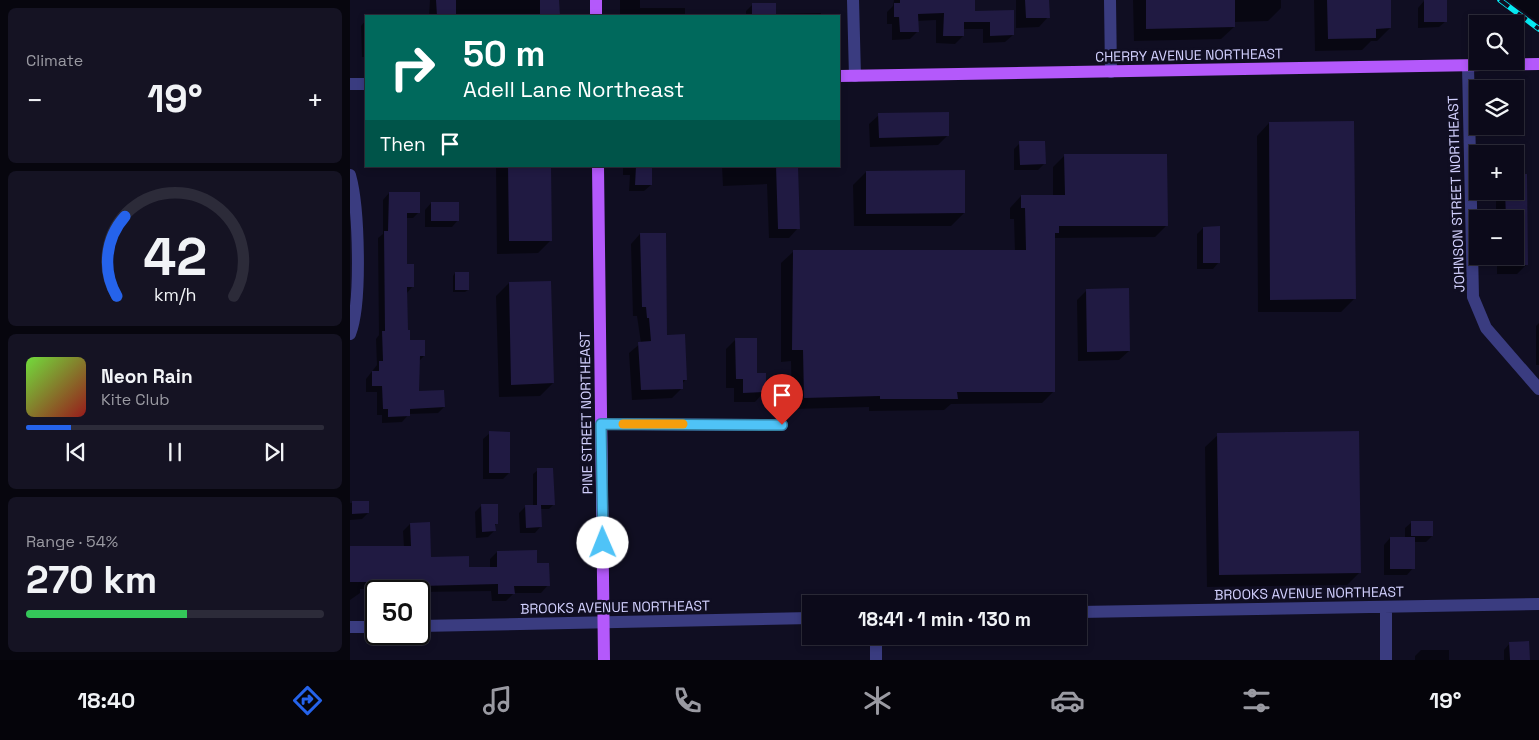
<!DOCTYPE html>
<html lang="en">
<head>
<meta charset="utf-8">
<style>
	:root { --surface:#0c0a1a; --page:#151323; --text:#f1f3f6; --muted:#9a9aa2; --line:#2c2b39; --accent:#2563eb }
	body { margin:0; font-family:"Space Grotesk",sans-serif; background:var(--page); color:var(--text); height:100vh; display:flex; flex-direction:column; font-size:19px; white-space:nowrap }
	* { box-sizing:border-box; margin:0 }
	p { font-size:16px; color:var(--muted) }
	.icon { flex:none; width:28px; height:28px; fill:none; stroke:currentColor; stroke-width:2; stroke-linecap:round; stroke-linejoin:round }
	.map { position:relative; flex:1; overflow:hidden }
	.drawer { display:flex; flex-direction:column; gap:8px; padding:8px; background:#07060e; width:350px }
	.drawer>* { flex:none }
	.banner { position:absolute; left:15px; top:15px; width:475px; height:152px; border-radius:0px; box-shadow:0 2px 8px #0003,0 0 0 1px var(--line); background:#00695c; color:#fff; overflow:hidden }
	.tools { position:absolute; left:1119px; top:15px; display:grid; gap:10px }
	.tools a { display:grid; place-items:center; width:55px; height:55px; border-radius:0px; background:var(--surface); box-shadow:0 2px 8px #0003,0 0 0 1px var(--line); font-size:25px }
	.speed { position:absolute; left:15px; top:580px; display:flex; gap:10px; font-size:25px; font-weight:700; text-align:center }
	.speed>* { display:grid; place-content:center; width:65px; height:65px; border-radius:50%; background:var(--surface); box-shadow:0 2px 8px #0003,0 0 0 1px var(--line); line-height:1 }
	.speed .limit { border:2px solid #111; border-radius:8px; background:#fff; color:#111 }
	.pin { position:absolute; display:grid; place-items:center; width:42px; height:42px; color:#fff; margin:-51px -21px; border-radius:50% 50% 50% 0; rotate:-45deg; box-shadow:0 0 5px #0007 }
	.pin .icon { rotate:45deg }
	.me { position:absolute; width:55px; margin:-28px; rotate:359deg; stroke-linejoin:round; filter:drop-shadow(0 0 4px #0008) }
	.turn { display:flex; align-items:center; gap:18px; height:105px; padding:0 15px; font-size:22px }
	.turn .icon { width:65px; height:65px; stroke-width:2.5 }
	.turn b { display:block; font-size:35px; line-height:42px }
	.then { display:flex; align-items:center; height:48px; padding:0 15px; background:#0003; gap:10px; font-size:19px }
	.big { font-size:38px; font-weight:700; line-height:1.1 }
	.drawer .card { flex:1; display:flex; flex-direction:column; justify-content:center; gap:8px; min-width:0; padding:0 18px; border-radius:8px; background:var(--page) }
	.drawer .dial { align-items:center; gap:0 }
	.dial svg { height:130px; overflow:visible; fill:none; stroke:var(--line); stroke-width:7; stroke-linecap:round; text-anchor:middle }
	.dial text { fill:var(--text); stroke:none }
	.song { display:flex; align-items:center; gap:15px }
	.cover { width:60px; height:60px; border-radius:8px; background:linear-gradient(135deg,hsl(100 70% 55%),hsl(0 70% 35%)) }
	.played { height:5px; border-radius:2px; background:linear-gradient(90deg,var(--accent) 15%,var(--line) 15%) }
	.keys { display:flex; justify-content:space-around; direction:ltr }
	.heat { display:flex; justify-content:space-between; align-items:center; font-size:28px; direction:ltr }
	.charge { height:8px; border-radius:4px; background:linear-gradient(90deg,#34c759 54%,var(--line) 0) }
	.trip { position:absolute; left:452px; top:595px; width:285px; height:50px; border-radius:0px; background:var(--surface); box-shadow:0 2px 8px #0003,0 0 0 1px var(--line); font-weight:700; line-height:50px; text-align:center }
	.dock { display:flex; height:80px; justify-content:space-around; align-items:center; background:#05040a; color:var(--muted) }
	.dock .icon { width:35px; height:35px }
	.dock .active { color:var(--accent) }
	.dock b { font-size:22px; color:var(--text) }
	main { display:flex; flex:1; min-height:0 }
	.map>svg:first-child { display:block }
	.shadow { fill:#0007 }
	.building { fill:#201a42 }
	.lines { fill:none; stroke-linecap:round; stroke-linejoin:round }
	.minor { stroke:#3a3c80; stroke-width:12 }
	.major { stroke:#b459fb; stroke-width:12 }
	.rail-casing { stroke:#06ebf4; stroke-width:5.5 }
	.rail { stroke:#100e22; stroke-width:4; stroke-dasharray:11; stroke-linecap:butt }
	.route-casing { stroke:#337fa1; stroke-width:12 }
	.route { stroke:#4fc3f7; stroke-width:9 }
	.slow { stroke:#f59e0b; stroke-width:9 }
	.labels { text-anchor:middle; stroke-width:5; stroke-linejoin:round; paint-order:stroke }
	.street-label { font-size:14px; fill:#d2d0fe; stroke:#100e22 }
</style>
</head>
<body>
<main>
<section class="drawer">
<div class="card"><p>Climate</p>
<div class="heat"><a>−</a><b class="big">19°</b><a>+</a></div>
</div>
<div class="card dial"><svg viewBox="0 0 100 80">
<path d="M14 69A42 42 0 1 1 86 69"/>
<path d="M14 69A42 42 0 0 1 19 20" stroke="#2563eb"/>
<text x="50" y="56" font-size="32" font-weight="700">42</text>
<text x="50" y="72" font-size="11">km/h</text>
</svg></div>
<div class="card">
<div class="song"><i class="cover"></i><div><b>Neon Rain</b><p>Kite Club</p></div></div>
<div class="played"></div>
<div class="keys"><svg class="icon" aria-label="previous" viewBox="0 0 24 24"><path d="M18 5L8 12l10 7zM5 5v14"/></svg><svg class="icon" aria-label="pause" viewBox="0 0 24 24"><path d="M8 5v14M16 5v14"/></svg><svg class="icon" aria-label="next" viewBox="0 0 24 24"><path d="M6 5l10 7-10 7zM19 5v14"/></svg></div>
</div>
<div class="card"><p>Range · 54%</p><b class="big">270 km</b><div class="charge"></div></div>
</section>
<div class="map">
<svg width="1189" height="660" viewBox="0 0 1189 660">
	<rect width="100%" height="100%" fill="#100e22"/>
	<path class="shadow" d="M80 0H207L208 16H79Z
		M270 0H290V8H335V15L348 16H270Z
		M544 0H624V12L663 35 655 42 633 43V29H613V36L605 44 586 43V20L567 21 568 31 560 39 542 40V24H537V12L543 6Z
		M666 0H698V17L689 27 666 28Z
		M783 0H931V8L918 21 884 22V27L871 39 784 41Z
		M964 0H1005L1040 28 1027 41H1021L1012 50 965 51Z
		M1158 0H1189V23Z
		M1074 1 1096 21 1089 27 1068 28V8Z
		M403 4 425 14 471 13V16H382H396V11Z
		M16 20V57H12L11 26Z
		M529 115 598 135 588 145 520 147 519 124Z
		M919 123 1004 299 991 312H908L907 136Z
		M670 143 694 164 688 170H664V149Z
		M715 155 816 226 805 237 703 238 704 391 692 403 601 404 594 410 519 411V407L442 409 441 361 431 362V263L443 252H665L664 219H660V208L671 196H703V167Z
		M146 166H200V241L188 253 147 254Z
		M273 166H300L301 185 294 191H279L280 175H273Z
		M372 166H447L448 228 439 238H419L417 184 373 186Z
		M516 172 614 213 601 226H504L503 185Z
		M1165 175 1177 264 1167 274H1147V256H1165V219H1146V191H1165Z
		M39 193 69 212 63 218H55L56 265 63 286 57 293V331L59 342 74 356 68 362V392L94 407 88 413 59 414 52 422 32 423V415H27V392H16V379L27 365 26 339 29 335 28 238 33 234V200Z
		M81 203 108 220 102 227H75V210Z
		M853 228 869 262 863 269H847V234Z
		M290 234 316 337 336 379 332 384V388L322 398 282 400 279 353 291 343 287 316H283L281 244Z
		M105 273 118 290 115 292H103V276Z
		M159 283 203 383 190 396 149 397 146 296Z
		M737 290 779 351 769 360 728 361 727 300Z
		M1189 323V365H1186V326Z
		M386 339 414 392 405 402H384V388H376V349Z
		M140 433 159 473 153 479H133V439Z
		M868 435 1010 572 997 585 857 587 855 447Z
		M188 470 204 504 199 509H190L191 526 185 533H170L169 513 175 507 183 506V474Z
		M17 502 18 513 12 519 0 520V503Z
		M132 505 147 523 144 526V531L138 537 126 538 125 512Z
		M1062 522 1082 536 1076 542H1063V568L1057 575H1034V545L1040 538H1055V528Z
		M60 524 79 558 118 568H140V559L147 552 186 564 198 585 191 593H164L156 601H142L141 591 69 592 65 589H10V593L0 600V548L54 547 53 531Z
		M1160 643 1179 660H1154V650Z
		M1071 650H1099V660H1065V656Z"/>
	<path class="building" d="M86 0H106V16H87Z
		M190 0H209L210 16H190Z
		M550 0H625V11L664 10V35L640 36V22H614V36H593L594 13 568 14 569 32H550L549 17H544V3H550Z
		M675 0H699L700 18H676Z
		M796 0H885V27L796 29Z
		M977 0H1041V28L1026 29V38L978 39Z
		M1074 0H1097V22H1074Z
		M402 3H426V15H402Z
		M599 112V136L529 138 528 113Z
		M1004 121 1006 299 920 300 919 122Z
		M669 141H695L696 164 670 165Z
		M714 154H817L818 226H709V233H705V392H607L608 399H530V396L454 398 453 350H442L443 250H676L675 208H671V195H715Z
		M158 166H201L202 241H159Z
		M286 166H302V185H285Z
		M426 166H448L450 229H428Z
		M615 170V213L516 214V171Z
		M1165 174H1177L1178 265H1165V219H1156L1155 191H1165Z
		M39 192H70V213H57V264H64V287H57L58 330H60V340H75V356H70L69 391 94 390 95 407 60 409V416L38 417V409H33L32 386H22V371H29V361H33L32 331H35L34 231H38Z
		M81 202H109V221H81Z
		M870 226V263H853V227Z
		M290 233H316L317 335 335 334 337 380H333V389L291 390 288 342 301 341 299 318H297L296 307H292Z
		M105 272H119V290H105Z
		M201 281 204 383 161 385 159 282Z
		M779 288 780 351 737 352 736 289Z
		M385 338H407V373H416V392L393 393V379H386Z
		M139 431 160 432V473H139Z
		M1009 431 1011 573 869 575 867 433Z
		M187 468H203L205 505H187Z
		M2 501H19V513L2 514Z
		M131 504H148V524H145L146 531 132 532Z
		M175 505H191L192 527 176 528Z
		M1061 521H1083V536H1061Z
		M80 522 81 557 119 556V567H147V551L187 550V563H199L200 586H164L165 594H148V584L72 586V582H0V546H61L60 523Z
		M1040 537H1065V569H1040Z
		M1179 641 1180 660H1160L1159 642Z"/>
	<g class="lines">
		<path class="minor" d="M503 0 505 76
			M760 0 761 72
			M1118 66 1123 297 1136 328 1189 389
			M0 84H16
			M0 175C9 207 12 304 0 334
			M251 424 432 425
			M729 612 1189 604
			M69 626 461 618
			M0 627H26
			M526 660V636
			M1036 660V607"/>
		<path class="major" d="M246 0V16
			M489 76 1189 64
			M248 166 254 660"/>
		<defs>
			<path id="rail" d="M1150 0 1189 29"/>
		</defs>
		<use href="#rail" class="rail-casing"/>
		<use href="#rail" class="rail"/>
	</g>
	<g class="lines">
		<defs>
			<path id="route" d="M253 543 251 424 432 425"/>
		</defs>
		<use href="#route" class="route-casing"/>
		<use href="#route" class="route"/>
		<path class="slow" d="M273 424H333"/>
	</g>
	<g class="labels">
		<g class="street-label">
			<text transform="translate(839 55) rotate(-1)" y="5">CHERRY AVENUE NORTHEAST</text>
			<text transform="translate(1106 194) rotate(-92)" y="5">JOHNSON STREET NORTHEAST</text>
			<text transform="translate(236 413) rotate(-91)" y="5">PINE STREET NORTHEAST</text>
			<text transform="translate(959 593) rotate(-1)" y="5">BROOKS AVENUE NORTHEAST</text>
			<text transform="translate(265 607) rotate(-1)" y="5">BROOKS AVENUE NORTHEAST</text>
		</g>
	</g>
</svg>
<div class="tools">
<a><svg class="icon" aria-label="search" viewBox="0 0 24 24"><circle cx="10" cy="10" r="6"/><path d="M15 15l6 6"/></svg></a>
<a><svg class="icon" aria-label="layers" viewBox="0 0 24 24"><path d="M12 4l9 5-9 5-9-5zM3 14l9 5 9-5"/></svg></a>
<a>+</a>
<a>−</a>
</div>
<div class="speed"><div class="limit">50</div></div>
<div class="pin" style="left:432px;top:425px;background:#d93025"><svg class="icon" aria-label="arrive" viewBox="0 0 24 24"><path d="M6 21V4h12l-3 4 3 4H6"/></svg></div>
<svg class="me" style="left:253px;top:543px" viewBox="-20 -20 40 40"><circle r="19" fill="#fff"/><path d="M0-13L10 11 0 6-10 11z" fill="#4fc3f7"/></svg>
<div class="trip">18:41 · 1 min · 130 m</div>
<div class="banner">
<div class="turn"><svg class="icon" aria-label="right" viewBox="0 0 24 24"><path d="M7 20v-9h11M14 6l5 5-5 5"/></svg><div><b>50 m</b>Adell Lane Northeast</div></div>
<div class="then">Then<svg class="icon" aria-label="arrive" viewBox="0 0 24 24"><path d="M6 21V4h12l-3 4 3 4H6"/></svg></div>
</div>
</div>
</main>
<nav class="dock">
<b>18:40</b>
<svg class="icon active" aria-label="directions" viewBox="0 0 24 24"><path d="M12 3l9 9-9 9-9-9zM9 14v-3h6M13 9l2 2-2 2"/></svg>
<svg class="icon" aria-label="music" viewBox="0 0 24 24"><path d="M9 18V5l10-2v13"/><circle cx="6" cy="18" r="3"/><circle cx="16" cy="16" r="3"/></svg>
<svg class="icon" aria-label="phone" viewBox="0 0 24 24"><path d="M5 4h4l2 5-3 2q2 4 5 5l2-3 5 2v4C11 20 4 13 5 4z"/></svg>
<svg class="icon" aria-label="climate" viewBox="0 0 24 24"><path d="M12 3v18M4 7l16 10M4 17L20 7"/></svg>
<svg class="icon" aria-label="car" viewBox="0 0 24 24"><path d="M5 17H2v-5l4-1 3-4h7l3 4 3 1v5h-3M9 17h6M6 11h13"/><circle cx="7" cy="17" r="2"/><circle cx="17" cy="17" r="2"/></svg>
<svg class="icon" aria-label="filters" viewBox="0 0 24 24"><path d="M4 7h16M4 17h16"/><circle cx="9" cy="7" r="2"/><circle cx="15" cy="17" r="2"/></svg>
<b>19°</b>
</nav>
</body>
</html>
